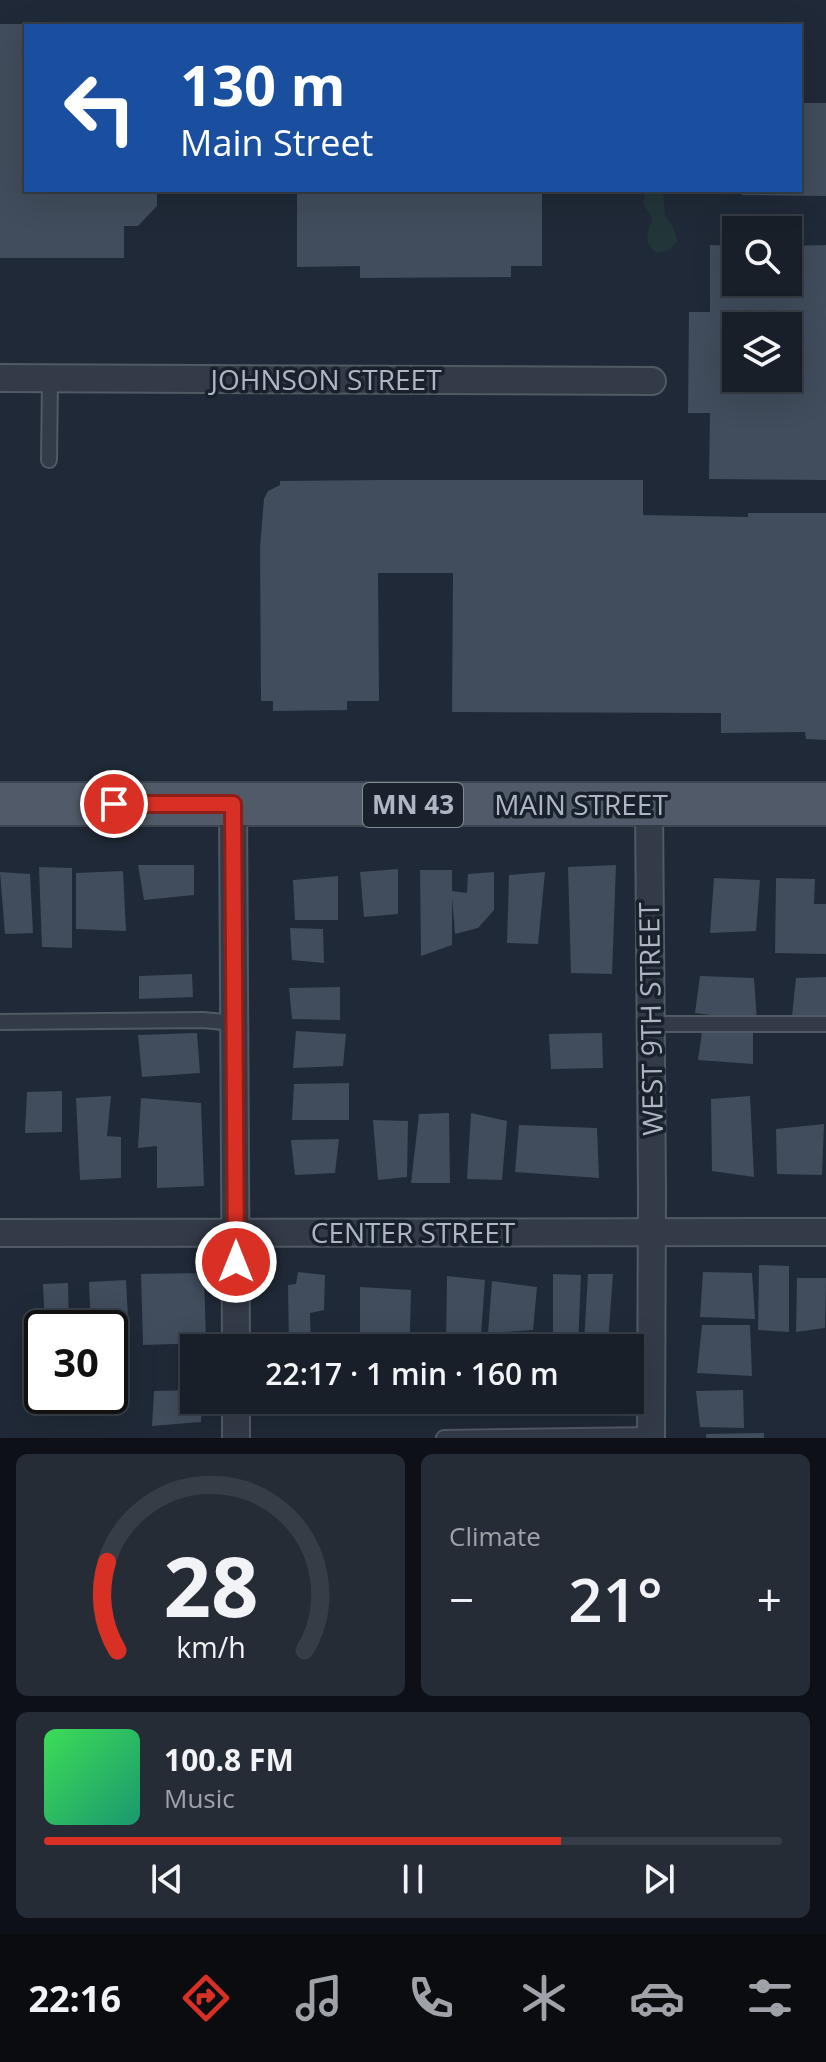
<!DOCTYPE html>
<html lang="en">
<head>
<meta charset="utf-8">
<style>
	:root { --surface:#181f29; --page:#252c35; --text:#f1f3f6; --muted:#9fa2a8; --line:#363d46; --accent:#d93025 }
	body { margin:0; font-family:"Open Sans",sans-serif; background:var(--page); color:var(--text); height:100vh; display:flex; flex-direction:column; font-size:30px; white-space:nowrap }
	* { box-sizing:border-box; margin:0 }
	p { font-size:26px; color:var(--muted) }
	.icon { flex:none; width:44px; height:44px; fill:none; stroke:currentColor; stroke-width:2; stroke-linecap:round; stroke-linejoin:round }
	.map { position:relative; height:1438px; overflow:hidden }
	.panel { display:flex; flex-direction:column; gap:16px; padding:16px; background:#0d1117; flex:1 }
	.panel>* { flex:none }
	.guide { position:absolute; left:24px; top:24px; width:778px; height:168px; border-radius:0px; box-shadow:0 8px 32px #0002,0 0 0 2px var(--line); background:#1a4fa0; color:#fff; overflow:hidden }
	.buttons { position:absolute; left:722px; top:216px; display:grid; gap:16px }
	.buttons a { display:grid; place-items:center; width:80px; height:80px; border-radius:0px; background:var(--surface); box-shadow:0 8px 32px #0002,0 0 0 2px var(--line); font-size:40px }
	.speed { position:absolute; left:24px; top:1310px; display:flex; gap:16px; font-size:40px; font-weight:700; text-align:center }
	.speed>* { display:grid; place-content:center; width:104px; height:104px; border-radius:50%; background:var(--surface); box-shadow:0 8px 32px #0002,0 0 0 2px var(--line); line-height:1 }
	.speed .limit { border:4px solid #111; border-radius:12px; background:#fff; color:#111 }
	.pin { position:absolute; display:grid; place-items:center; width:68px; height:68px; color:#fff; margin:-34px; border:4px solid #fff; border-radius:50%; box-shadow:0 2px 8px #0007 }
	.me { position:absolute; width:88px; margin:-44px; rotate:0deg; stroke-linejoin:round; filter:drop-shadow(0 0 6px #0008) }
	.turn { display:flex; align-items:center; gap:28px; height:168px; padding:0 24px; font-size:36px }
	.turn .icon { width:104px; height:104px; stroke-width:2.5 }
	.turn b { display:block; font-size:56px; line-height:68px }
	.big { font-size:60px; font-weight:600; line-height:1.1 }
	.panel .tile { flex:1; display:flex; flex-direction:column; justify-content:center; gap:12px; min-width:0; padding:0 28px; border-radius:12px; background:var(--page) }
	.panel .dial { align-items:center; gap:0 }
	.dial svg { height:208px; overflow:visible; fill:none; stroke:var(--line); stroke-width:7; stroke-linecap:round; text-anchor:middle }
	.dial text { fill:var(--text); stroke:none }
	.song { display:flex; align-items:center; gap:24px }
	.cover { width:96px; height:96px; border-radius:12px; background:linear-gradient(135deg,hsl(130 70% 55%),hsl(160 70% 35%)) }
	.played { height:8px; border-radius:4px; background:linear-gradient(90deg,var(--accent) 70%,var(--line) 70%) }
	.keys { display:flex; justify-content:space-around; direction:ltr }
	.heat { display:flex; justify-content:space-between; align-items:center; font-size:44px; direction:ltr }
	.panel .tiles { flex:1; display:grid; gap:16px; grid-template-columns:1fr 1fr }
	.tile:last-child { grid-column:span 2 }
	.trip { position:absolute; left:180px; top:1334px; width:464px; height:80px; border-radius:0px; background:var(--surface); box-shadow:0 8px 32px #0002,0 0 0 2px var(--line); font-weight:600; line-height:80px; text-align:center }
	.tabs { display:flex; height:128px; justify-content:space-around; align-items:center; background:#0a0c10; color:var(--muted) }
	.tabs .icon { width:56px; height:56px }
	.tabs .current { color:var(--accent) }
	.tabs b { font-size:36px; color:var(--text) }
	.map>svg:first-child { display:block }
	.green { fill:#223538 }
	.building { fill:#414c5c; fill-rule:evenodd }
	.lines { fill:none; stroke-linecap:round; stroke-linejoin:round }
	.lane-casing { stroke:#515965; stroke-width:18 }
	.street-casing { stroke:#515965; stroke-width:30 }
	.primary-casing { stroke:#3d4551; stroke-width:46 }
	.lane { stroke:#343b48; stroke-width:14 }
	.street { stroke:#343b48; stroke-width:26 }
	.primary { stroke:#515a68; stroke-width:42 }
	.route-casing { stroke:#8d1f18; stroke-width:20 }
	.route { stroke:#d93025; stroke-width:14 }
	.labels { text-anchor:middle; stroke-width:7; stroke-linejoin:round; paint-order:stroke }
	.shield { fill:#19212c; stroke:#818996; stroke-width:2 }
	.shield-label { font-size:26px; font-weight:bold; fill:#aeb6c4 }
	.street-label { font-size:28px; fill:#aeb6c4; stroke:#19212c }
</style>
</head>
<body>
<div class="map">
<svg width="826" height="1438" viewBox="0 0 826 1438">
	<rect width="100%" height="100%" fill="#202937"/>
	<path class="green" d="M653 190 663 191 665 215 674 228 677 242 669 250 657 253C642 242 648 234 652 219L643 203 645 194Z"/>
	<path class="building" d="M0 24H26V190H157V206L138 226H124V258H0Z
		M800 103H826V196L742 195V190H800Z
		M297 190H542V266H511V277L360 278V266L297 267Z
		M710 245 736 246V282H788V246L826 245V480L709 479 710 413H688L689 312H710ZM736 326H788V378H736Z
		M381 480H643V515L748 517V513H826V740L806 739 805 732 721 733V713L452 712 453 573H378L379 701H347V710L273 711V701H261L260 547 264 499 268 491 280 485V481Z
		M138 865H194V895L144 900Z
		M616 865 612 974 571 973 568 867Z
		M39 867 72 868V948L42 947Z
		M398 869V914L364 917 360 872Z
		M420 870H452V891L467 893 468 874 494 872V910L478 928 455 934 452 897V945L421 956Z
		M123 871 126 931 76 929V873Z
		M0 872 30 874 33 933 5 934Z
		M545 872 538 944 507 943 509 875Z
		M338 876V920H295L293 880Z
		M714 878 760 880 756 931 710 933Z
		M776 878 815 879 814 904H826V954L775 953Z
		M290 928 323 929 324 963 292 960Z
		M192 974 193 997 139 999V976Z
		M700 976 754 978 757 1021 695 1013Z
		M826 977V1016H792L796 978Z
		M340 987V1020L292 1019 289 988Z
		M296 1031 346 1034 343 1066 293 1068Z
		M753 1031V1064L698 1060 702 1032Z
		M197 1033 200 1073 142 1077 138 1035Z
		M602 1033 603 1068 551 1069 549 1034Z
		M349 1083V1120H292L294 1084Z
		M62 1091V1132L25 1133 27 1092Z
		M111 1096 107 1136 121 1137V1178L80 1180 76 1098Z
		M750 1096 754 1177 712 1171 711 1099Z
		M141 1098 201 1103 204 1186 157 1188V1146L138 1148Z
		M449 1113 450 1183H411L419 1114Z
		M471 1113 507 1121 502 1180 467 1179Z
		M373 1120 408 1121 407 1177 378 1180Z
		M824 1124 822 1175 777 1174 776 1129Z
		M519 1125 597 1128 599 1178 515 1172Z
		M339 1139 335 1173 295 1175 291 1140Z
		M759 1265 789 1266V1332L758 1330Z
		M298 1272 325 1275 324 1310 310 1313 311 1348H289L288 1285 296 1284Z
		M703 1272 752 1273 755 1319 700 1317Z
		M204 1273 206 1343 143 1345 141 1274Z
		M553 1274 581 1275 578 1346 553 1348Z
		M588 1274H613L608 1343H584Z
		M447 1276 485 1280 480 1348H446Z
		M797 1278H826L825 1328 796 1332Z
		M126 1280 129 1337 113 1338 114 1364 110 1365V1328H91L89 1282Z
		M492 1281 537 1287 533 1330 488 1333Z
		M68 1283 69 1328H45L43 1284Z
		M360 1287 411 1290 410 1332 383 1334 384 1348H360Z
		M702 1325H750L752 1376 697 1373Z
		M194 1390V1400H202L201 1422 152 1426 154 1391Z
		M743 1390 744 1428 700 1427 696 1391Z
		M294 1400H326L325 1416 293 1412Z
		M764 1433V1438H706V1434Z"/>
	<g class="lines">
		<defs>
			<path id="lane" d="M49 460 50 378
				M0 1022 203 1020 235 1023
				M651 1024H826
				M444 1438 651 1435"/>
			<path id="street" d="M0 378 652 381
				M233 804 236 1348
				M649 805 652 1193 651 1438
				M0 1233 826 1232
				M236 1438V1400"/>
			<path id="primary" d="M0 804H826"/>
		</defs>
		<use href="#lane" class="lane-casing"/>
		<use href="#street" class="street-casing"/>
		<use href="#primary" class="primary-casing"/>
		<use href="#lane" class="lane"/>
		<use href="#street" class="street"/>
		<use href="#primary" class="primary"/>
	</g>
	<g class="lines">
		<defs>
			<path id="route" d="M114 804H233L236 1262"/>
		</defs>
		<use href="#route" class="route-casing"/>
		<use href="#route" class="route"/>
	</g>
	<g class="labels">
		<rect class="shield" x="363" y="783" width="100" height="44" rx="6"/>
		<g class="shield-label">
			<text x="413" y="814">MN 43</text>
		</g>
		<g class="street-label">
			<text x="326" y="390">JOHNSON STREET</text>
			<text x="581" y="815">MAIN STREET</text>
			<text transform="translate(651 1019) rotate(-91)" y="10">WEST 9TH STREET</text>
			<text x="413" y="1243">CENTER STREET</text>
		</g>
	</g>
</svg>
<div class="buttons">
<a><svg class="icon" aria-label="search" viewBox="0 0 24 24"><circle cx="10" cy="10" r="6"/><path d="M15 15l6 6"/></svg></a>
<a><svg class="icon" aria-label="layers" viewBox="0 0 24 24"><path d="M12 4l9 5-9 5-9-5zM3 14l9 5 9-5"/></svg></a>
</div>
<div class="speed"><div class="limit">30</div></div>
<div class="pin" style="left:114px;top:804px;background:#d93025"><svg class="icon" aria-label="arrive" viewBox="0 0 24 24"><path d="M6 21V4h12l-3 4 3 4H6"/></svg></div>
<svg class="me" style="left:236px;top:1262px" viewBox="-20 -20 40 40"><circle r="17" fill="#d93025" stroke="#fff" stroke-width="3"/><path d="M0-11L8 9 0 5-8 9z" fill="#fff"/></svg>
<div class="trip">22:17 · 1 min · 160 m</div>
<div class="guide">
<div class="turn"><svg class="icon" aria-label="left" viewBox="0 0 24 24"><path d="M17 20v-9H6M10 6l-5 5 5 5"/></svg><div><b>130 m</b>Main Street</div></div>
</div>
</div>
<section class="panel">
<div class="tiles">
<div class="tile dial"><svg viewBox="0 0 100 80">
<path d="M14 69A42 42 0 1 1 86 69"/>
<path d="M14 69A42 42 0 0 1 10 35" stroke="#d93025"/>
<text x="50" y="56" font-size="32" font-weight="700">28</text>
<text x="50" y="72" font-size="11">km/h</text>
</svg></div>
<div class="tile"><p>Climate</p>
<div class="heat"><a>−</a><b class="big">21°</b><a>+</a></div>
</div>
<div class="tile">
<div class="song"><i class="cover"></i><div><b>100.8 FM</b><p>Music</p></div></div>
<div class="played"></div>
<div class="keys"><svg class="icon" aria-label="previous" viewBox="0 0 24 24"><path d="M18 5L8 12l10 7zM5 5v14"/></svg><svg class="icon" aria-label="pause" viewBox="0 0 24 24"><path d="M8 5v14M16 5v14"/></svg><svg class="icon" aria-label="next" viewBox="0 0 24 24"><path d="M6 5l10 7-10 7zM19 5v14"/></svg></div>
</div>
</div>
</section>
<nav class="tabs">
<b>22:16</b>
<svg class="icon current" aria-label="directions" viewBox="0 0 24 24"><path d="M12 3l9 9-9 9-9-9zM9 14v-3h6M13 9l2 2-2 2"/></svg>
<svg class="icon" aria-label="music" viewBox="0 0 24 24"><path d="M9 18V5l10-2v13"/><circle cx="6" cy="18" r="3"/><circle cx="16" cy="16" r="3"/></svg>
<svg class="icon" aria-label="phone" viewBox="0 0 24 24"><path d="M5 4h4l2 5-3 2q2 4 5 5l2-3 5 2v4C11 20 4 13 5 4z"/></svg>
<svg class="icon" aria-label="climate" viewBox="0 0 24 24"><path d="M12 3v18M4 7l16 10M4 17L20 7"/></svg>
<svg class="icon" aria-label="car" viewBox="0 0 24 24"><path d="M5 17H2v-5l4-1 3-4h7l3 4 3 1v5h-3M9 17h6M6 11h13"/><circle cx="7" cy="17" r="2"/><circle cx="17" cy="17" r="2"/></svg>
<svg class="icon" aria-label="filters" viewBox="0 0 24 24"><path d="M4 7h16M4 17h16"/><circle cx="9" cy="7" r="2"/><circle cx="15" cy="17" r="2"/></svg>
</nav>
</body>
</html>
